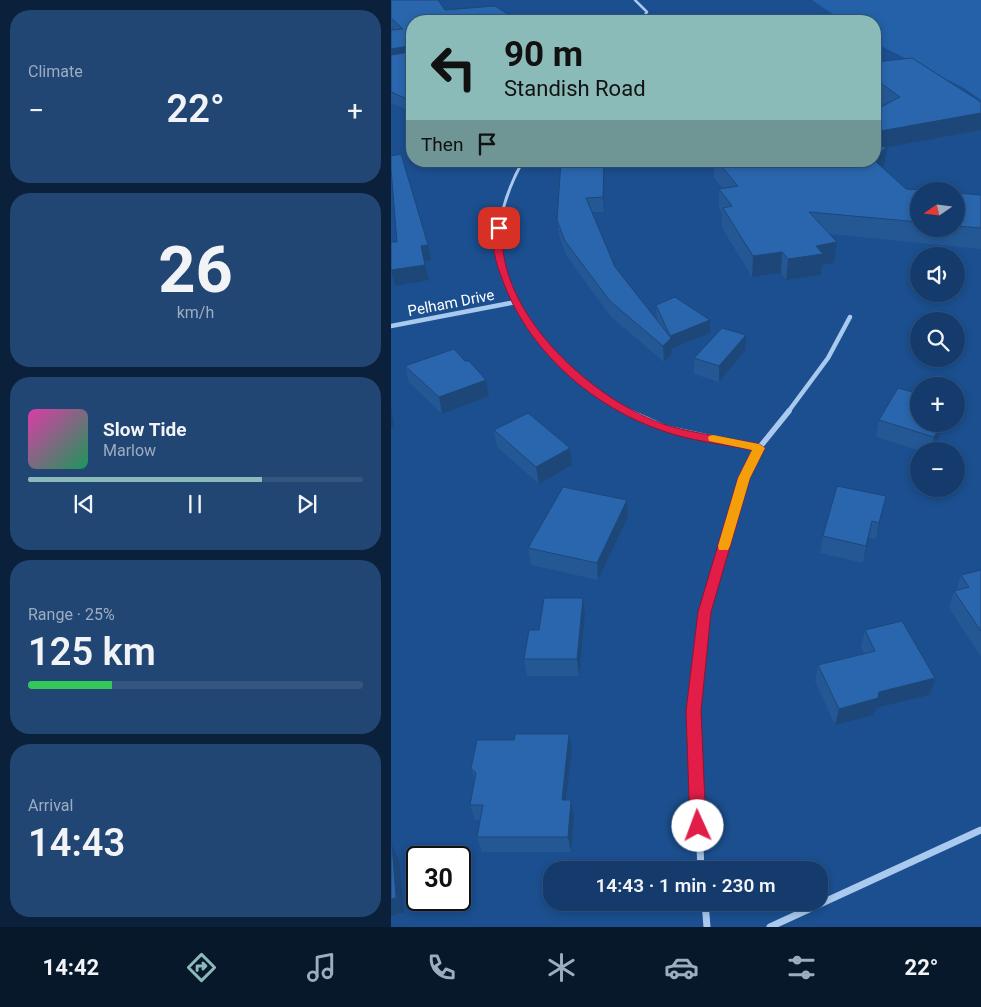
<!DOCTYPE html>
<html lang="en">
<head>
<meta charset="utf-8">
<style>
	:root { --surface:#143b6b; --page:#214673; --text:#f1f3f6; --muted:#9dadc1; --line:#33557e; --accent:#8bbbb9 }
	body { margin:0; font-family:Roboto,sans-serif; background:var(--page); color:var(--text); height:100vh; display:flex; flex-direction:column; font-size:19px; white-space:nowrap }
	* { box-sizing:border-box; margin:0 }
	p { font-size:16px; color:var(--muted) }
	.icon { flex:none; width:28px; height:28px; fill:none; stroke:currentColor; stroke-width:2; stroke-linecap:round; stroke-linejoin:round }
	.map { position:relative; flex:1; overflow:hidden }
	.side { display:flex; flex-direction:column; gap:10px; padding:10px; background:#0b203b; width:391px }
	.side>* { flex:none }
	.guide { position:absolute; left:15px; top:15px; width:475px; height:152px; border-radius:20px; box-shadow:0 2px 8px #0003,0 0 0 1px var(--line); background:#8bbbb9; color:#111; overflow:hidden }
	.needle { width:32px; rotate:256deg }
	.tools { position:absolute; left:519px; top:182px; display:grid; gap:10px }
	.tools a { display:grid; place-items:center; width:55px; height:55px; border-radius:50%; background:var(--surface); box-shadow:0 2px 8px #0003,0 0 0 1px var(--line); font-size:25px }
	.speed { position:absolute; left:15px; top:846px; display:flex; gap:10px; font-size:25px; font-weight:700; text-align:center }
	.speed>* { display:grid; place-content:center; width:65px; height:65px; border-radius:50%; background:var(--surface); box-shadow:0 2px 8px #0003,0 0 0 1px var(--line); line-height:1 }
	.speed .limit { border:2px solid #111; border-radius:8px; background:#fff; color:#111 }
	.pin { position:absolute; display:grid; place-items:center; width:42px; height:42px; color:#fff; margin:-21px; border-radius:10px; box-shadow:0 2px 8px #0006 }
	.me { position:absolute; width:55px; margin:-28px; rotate:358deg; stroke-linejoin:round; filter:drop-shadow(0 0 4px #0008) }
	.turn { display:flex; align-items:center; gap:18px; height:105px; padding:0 15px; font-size:22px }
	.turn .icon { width:65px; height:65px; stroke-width:2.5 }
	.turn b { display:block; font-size:35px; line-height:42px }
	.then { display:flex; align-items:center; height:48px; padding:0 15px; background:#0003; gap:10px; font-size:19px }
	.big { font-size:38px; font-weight:600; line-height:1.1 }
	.side .card { flex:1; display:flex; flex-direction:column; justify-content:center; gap:8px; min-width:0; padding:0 18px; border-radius:20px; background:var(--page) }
	.side .dial { align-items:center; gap:0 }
	.dial b { font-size:65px; line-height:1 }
	.song { display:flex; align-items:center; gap:15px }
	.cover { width:60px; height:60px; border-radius:8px; background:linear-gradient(135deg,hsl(320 70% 55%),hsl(150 70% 35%)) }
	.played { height:5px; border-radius:2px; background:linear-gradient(90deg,var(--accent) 70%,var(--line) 70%) }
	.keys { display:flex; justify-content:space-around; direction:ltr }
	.heat { display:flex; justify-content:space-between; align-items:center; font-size:28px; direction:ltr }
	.charge { height:8px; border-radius:4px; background:linear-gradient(90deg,#34c759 25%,var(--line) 0) }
	.trip { position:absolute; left:152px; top:861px; width:285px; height:50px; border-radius:20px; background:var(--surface); box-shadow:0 2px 8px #0003,0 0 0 1px var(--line); font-weight:600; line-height:50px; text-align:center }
	.tab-bar { display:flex; height:80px; justify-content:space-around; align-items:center; background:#08182b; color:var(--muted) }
	.tab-bar .icon { width:35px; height:35px }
	.tab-bar .selected { color:var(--accent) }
	.tab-bar b { font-size:22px; color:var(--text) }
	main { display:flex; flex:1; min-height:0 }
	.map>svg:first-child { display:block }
	.green { fill:#2461a8 }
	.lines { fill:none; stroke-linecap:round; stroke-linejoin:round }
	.street-far4 { stroke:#a9c9ee; stroke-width:2.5 }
	.street-far3 { stroke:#a9c9ee; stroke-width:3 }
	.street-far2 { stroke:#a9c9ee; stroke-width:4.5 }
	.street-far1 { stroke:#a9c9ee; stroke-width:5.5 }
	.street { stroke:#a9c9ee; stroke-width:7 }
	.wall { fill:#245895 }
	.shaded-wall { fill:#1d4779 }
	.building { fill:#2a66ad; stroke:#1d4779 }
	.route { fill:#e11d48; stroke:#92132f }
	.slow { fill:#f59e0b }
	.labels { text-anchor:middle; stroke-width:5; stroke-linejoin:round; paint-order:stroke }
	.street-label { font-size:15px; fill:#fff; stroke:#1b4f8f }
</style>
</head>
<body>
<main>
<section class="side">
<div class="card"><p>Climate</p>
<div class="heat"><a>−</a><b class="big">22°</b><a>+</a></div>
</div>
<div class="card dial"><b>26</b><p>km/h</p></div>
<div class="card">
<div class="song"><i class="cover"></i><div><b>Slow Tide</b><p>Marlow</p></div></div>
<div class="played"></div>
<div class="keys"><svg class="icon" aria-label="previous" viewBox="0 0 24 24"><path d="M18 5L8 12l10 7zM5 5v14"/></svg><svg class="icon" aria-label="pause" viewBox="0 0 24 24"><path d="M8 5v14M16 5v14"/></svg><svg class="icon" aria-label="next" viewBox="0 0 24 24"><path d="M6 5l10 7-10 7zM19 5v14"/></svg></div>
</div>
<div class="card"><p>Range · 25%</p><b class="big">125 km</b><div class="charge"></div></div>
<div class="card"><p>Arrival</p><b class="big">14:43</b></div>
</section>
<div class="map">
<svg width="590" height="927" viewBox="0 0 590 927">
	<rect width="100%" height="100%" fill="#1b4f8f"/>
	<path class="green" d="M421 0H590V100L573 88 484 43V21H452Z"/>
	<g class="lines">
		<path class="street-far4" d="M242 21 253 16 256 12 244 0"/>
		<path class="street-far3" d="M106 239C110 210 118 185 132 161"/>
		<path class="street-far2" d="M106 237C106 245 108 253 110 260 122 323 182 387 240 412
			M0 326 125 302
			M397 412 437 358 459 317"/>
		<path class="street-far1" d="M237 411 275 428 368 448
			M311 637 314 612 353 478 368 448 398 411"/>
		<path class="street" d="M310 870 303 711 311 636
			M314 902 316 927
			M379 927 590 830"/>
	</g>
	<path class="wall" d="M0 0 21 21V112L0 103V30H4L0 27Z
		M484 62 590 102V130L496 148 493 167 492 168 515 189 528 191V229H565V193L590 195V249L439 234 446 242 443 263 431 265 430 275 395 280 390 273 361 277 331 228V214L328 209V189L332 188 323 178V161H484L493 105 484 98Z
		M183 161H229L227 164 214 163 213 212H201L224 267 267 321 266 319 265 305 319 333 280 349 281 354 273 362 220 317 175 255 168 234 166 220 181 164Z
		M354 351 328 382 303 374V358Z
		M74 361 95 380 98 396 51 414 18 382 14 366Z
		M488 420 528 424H553L551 431 541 451H530L485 437Z
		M103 430 179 448 181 465 148 484 106 447Z
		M495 496 485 539 478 538 472 563 429 553 432 536Z
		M236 500 237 517 207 580 140 565 137 548Z
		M590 570V657L558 608 563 591H565L570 575Z
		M192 598 194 615 188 676H136L133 659 148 630Z
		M474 630 539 695 485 708 483 715 444 725 424 681 427 665 473 653 470 647Z
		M181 750 175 800H180L183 816 180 852H91L86 837 89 820H84L79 805 84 780 80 768Z"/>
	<path class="shaded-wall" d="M18 46 20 57 0 61V49Z
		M590 113V130L484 150V132Z
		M496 148 493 167 476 175 484 161V154Z
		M213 161H214L213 212 212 197Z
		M446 242 443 263 431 265 430 275 395 280 397 259 425 246Z
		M37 245 40 260 33 261 30 246Z
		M391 252 390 273 361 277 362 256Z
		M34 265 38 280 4 286 0 270Z
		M319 320V333L280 349 281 354 273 362 272 346 279 340V336Z
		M355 335 354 351 328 382V366Z
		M95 380 98 396 51 414 48 397Z
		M0 407 3 426 0 427Z
		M550 424H553L551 431 541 451H540L543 437Z
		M179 448 181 465 148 484 145 467Z
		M495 496 491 513 485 539 488 523Z
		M236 500 237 517 207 580 206 563Z
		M481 521 478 538 472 563 475 546Z
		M192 598 194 615 188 676 186 659Z
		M544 678 539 695 485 708 483 715 444 725 448 709 488 692Z
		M178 734 181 750 173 816 171 800Z
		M180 800 183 816 180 852 177 837Z
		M1 845 8 860 13 912 0 916Z"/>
	<path class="building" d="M0 0H47L54 10 104 6 128 21H21V47L18 46 0 49V30L12 29 0 18Z
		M21 48V101L0 92V55L19 52Z
		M521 58 590 102V113L484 132V110L509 97 484 79V62Z
		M484 144 496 148 484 154Z
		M10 154 37 245 30 246 34 265 0 270V242H6L0 169V156Z
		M170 161H180L181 164 183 161H213L212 197 195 198 224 267 280 338 272 346 219 301 174 241 166 220Z
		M326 161H484L515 189 544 191H528V222L418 212 446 242 425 246 432 254 397 259 391 252 362 256 332 208 341 206 328 189 347 186Z
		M565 193 590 195V228L565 226Z
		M284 297 319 320 279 336 265 305Z
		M331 328 355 335 328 366 303 358Z
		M63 349 74 361H78L95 380 48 397 14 366Z
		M507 388 528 394V424H550L543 437 488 420Z
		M137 413 179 448 145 467 103 430Z
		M446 486 495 496 488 523 481 521 475 546 432 536Z
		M172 487 236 500 206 563 137 548Z
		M590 570V631L563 591 578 587 570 575Z
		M153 598H192L186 659H133L138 630H148Z
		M511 621 544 678 488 692 487 698 448 709 427 665 484 651 474 630Z
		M124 734H178L171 800H180L177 837H86L92 805H79L85 773 80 768 86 740H123Z
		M0 845H1L5 898 0 899Z"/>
	<path class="route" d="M105 226 112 228C103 312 204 403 278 426 307 434 339 438 368 444L374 448 359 478 320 612 310 711 315 826 313 831 307 833 301 831 299 826 295 711 307 612 347 478 361 450C332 444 300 441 272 431 204 408 142 355 115 289 108 271 97 245 105 226Z"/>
	<path class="slow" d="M322 435 368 444 374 448 359 478 339 546 337 550H328L327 546 347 478 361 450 318 441 317 438 318 436Z"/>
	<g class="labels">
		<g class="street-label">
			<text transform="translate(60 303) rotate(-11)" y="5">Pelham Drive</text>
		</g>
	</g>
</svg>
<div class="tools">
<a><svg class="needle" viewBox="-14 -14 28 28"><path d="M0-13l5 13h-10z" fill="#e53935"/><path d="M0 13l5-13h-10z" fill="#9dadc1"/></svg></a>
<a><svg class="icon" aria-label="sound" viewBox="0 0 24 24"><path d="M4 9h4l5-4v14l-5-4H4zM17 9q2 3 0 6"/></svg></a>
<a><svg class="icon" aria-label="search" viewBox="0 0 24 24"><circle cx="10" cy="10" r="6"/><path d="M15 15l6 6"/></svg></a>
<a>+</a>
<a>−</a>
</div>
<div class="speed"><div class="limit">30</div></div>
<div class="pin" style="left:108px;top:228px;background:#d93025"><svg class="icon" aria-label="arrive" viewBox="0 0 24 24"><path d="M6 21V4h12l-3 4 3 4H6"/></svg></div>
<svg class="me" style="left:307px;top:826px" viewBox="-20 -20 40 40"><circle r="19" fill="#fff"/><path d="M0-13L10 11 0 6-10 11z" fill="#e11d48"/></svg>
<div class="trip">14:43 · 1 min · 230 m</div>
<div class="guide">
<div class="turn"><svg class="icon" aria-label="left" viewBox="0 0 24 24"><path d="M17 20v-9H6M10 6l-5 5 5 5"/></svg><div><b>90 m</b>Standish Road</div></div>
<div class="then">Then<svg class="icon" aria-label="arrive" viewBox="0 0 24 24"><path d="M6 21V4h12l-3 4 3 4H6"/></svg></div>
</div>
</div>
</main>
<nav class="tab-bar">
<b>14:42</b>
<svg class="icon selected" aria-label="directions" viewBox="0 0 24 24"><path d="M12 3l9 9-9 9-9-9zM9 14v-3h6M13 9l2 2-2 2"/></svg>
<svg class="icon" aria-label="music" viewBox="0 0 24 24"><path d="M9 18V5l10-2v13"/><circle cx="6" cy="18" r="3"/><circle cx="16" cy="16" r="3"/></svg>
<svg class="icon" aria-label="phone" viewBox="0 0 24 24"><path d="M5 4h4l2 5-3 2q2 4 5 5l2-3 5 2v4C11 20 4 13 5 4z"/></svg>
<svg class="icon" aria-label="climate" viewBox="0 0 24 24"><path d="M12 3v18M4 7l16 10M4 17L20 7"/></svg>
<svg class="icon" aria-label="car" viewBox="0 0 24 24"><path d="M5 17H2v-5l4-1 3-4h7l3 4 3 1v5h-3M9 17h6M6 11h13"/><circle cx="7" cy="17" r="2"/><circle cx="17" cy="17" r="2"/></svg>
<svg class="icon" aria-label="filters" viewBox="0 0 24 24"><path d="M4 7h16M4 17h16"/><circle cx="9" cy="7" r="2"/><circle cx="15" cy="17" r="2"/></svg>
<b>22°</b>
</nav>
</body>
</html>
